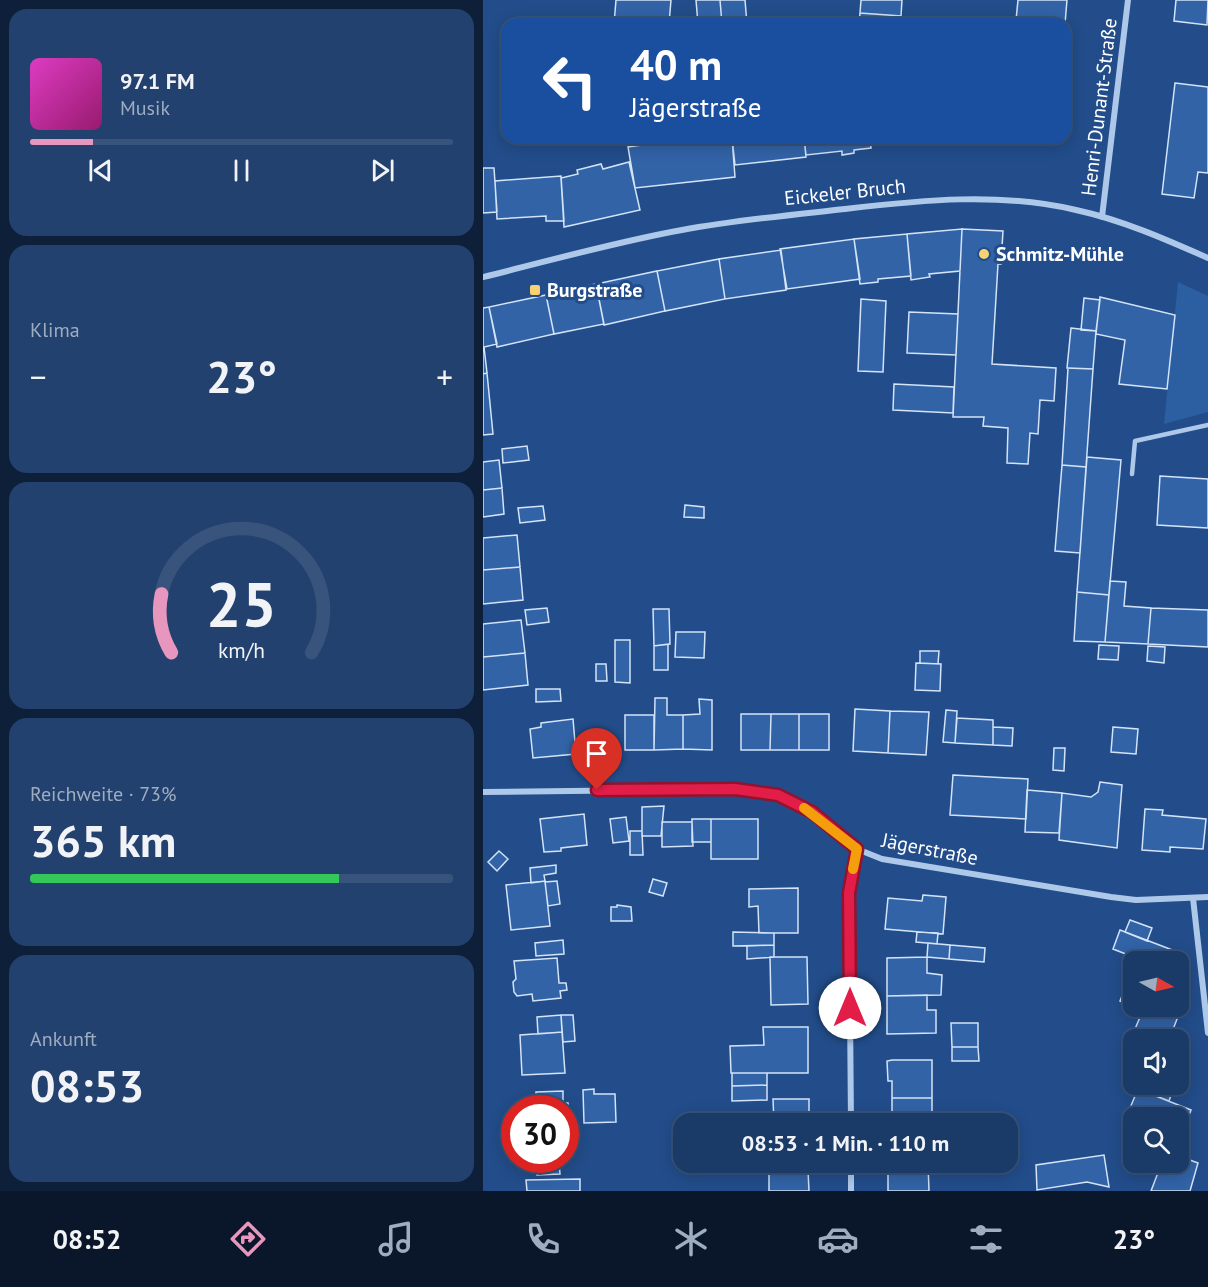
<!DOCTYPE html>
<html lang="de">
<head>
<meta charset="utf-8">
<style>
	:root { --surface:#1a3a68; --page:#23416e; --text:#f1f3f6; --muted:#9fadc0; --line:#38547c; --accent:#e797bd }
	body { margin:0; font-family:"PT Sans",sans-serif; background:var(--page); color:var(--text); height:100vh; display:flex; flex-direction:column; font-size:22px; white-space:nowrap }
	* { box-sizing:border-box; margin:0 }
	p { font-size:20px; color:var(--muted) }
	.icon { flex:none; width:33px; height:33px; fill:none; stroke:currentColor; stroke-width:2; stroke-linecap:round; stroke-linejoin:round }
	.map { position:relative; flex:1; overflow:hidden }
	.panel { display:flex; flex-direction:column; gap:9px; padding:9px; background:#0e2039; width:483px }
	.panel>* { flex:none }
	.hud { position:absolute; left:18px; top:18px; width:570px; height:126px; border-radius:18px; box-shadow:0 3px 15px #0003,0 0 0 2px var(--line); background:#1a4fa0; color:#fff; overflow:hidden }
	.needle { width:39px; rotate:98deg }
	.controls { position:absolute; left:640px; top:951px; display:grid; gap:12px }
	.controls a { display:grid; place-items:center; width:66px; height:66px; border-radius:12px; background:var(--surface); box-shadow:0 3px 15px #0003,0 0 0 2px var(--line); font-size:30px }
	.speed { position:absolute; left:18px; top:1095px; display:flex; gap:12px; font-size:30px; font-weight:700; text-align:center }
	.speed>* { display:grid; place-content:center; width:78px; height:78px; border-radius:50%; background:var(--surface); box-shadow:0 3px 15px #0003,0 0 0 2px var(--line); line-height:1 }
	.speed .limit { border:9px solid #d22; background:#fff; color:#111 }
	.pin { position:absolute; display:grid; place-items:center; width:51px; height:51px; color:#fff; margin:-62px -26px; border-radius:50% 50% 50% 0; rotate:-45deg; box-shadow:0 0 6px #0007 }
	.pin .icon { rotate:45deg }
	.me { position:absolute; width:66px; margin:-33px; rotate:0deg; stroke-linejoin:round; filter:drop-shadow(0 0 4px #0008) }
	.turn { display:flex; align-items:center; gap:21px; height:126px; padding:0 30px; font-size:27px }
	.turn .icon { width:78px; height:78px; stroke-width:2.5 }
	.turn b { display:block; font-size:42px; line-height:51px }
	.big { font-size:45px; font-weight:600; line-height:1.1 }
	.panel .card { flex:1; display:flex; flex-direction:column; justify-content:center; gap:9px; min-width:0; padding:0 21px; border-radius:18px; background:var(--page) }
	.panel .dial { align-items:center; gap:0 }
	.dial svg { height:156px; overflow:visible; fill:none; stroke:var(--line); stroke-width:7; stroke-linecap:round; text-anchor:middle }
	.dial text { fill:var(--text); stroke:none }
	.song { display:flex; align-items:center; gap:18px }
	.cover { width:72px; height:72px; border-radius:9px; background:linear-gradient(135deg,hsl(310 70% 55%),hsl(320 70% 35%)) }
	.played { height:6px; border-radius:3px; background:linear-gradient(90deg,var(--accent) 15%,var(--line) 15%) }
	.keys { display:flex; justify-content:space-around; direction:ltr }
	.heat { display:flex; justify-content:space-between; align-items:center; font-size:33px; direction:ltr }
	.charge { height:9px; border-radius:4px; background:linear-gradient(90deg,#34c759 73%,var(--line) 0) }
	.trip { position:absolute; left:190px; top:1113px; width:345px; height:60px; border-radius:18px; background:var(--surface); box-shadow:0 3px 15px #0003,0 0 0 2px var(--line); font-weight:600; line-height:60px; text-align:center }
	.tabs { display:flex; height:96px; justify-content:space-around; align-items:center; background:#0a172a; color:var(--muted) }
	.tabs .icon { width:42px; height:42px }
	.tabs .on { color:var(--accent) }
	.tabs b { font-size:27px; color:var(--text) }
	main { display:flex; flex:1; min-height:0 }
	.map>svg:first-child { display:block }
	.green { fill:#2c5ea2 }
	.building { fill:#3263a7; stroke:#d3e3f8; stroke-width:1.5 }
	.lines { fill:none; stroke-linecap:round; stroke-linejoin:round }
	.lane { stroke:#aec8ea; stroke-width:4.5 }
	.street { stroke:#aec8ea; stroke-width:6 }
	.route-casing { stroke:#92132f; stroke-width:15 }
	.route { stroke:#e11d48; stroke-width:10 }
	.slow { stroke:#f59e0b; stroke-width:10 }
	.poi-dot { fill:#f6d370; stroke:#224d8a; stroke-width:2 }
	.labels { text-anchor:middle; stroke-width:6; stroke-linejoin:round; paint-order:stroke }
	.street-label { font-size:20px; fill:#fff; stroke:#224d8a }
	.poi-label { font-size:20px; font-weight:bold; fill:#fff; stroke:#224d8a; text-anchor:start }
</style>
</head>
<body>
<main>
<section class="panel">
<div class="card">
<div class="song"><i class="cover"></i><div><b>97.1 FM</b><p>Musik</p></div></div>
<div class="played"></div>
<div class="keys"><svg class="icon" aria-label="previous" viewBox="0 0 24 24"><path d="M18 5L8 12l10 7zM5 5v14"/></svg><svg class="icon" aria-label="pause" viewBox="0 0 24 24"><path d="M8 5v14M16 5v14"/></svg><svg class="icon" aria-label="next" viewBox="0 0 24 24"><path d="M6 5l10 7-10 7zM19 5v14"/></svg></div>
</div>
<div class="card"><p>Klima</p>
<div class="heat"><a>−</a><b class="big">23°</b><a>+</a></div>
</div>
<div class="card dial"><svg viewBox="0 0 100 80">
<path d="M14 69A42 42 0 1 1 86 69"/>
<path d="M14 69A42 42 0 0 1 9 39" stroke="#e797bd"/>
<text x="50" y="56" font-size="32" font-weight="700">25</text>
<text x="50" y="72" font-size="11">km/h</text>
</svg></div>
<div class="card"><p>Reichweite · 73%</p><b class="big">365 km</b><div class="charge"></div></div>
<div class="card"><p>Ankunft</p><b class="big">08:53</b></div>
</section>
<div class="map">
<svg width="725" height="1191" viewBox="0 0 725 1191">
	<rect width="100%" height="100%" fill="#224d8a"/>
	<path class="green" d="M695 282 725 296V412L681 424Z"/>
	<path class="building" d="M133 0H188L186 24H131Z
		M213 0H237L239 24H215Z
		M237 0H262L264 24H239Z
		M378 0H419L418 16 377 13Z
		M535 0H584L582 24 533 20Z
		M693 0H725L724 25 691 21Z
		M377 13 418 16V24H376Z
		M519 19 533 20 579 24H518Z
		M692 83 725 87V173L715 172 711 198 679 194Z
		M207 138H249L252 177 152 188 145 147Z
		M249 138H321L323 157 252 165Z
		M321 138H387L388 148 371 150V153L359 155V151L323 155Z
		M516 138H550L549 144 515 141Z
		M146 162 157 210 81 227 78 178 95 174 94 170 118 164 120 169Z
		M0 168H11L14 212 0 213Z
		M78 176 81 221H63V216L14 219 12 181Z
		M479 229 520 231 518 264H515L509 364 573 368 571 401 557 400 555 434 547 433 545 464 524 463 525 428 500 426 501 417H470Z
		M479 229 477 271 446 274 447 277 428 280 424 234Z
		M424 234 428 276 395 279V282L377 284 371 239Z
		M371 239 377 279 304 289 297 249Z
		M298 250 303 290 242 299 236 259Z
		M236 259 242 299 182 311 174 271Z
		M174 271 182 311 121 325 113 284Z
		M113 284 121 324 71 334 63 295Z
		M63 295 71 334 14 347 6 307Z
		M617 297 692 315 684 389 636 384 642 340 613 334Z
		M601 298 617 300 613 331 598 330Z
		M378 299 403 301 400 372 375 371Z
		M6 307 14 344 1 347 4 373 0 374V308Z
		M426 312 475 314 473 355 424 353Z
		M588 328 613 331 610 369 584 368Z
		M585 368 610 369 603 467 579 465Z
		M4 373 10 434 0 435V374Z
		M411 384 471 387 470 413 410 410Z
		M44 446 46 460 20 463 19 449Z
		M604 457 638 460 626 595 594 592Z
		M16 460 19 488 0 490V462Z
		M579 465 603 467 597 553 572 551Z
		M677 476 725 479V528L674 525Z
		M19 488 21 514 0 517V490Z
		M202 505 221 507V518L201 517Z
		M60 506 62 520 37 523 35 508Z
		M34 535 37 567 0 570V538Z
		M37 567 40 600 0 604V570Z
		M627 581 643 582 641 606 668 608 665 644 622 642Z
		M594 592 626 595 622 642 591 641Z
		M64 608 66 622 44 625 42 610Z
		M668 608 725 610V647L665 644Z
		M170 609H186L187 644 171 646Z
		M38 620 42 653 0 657V624Z
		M193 632H222L221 658 192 657Z
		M132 640H147V683L132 682Z
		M185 644V670H171V646Z
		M616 645 636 646 635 660 615 659Z
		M665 646 682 647 681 663 664 661Z
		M437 651H456L455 664 437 663Z
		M42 653 45 685 0 690V657Z
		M433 663 458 664 457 691 432 690Z
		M113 664H123L124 681H113Z
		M53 689H77L78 701 53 702Z
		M172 698H184V715H200V749L171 750Z
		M216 699 229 700V750L200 749V715L217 714Z
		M372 709 407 711 405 753 370 751Z
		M463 710 474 711 472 743 460 742Z
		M407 711 446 712 443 755 405 753Z
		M258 714H288L287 750H258Z
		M288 714H316V750H287Z
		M316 714H346V750H316Z
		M142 715H171V750H142Z
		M474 718 510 720V745L472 743Z
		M90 719 93 754 50 758 47 729 58 727V723Z
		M510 727 530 728 529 746 510 745Z
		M630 727 655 729 653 754 628 752Z
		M571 748H582L581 771 570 770Z
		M470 775 545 779 543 819 467 815Z
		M617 782 639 785 634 848 576 840 579 793 608 797 615 792Z
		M544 790 579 793 576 833 542 832Z
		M181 806 178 836H159V807Z
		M662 809 680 810 679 815 723 819 720 849 687 847V852L659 850Z
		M101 814 104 845 78 848V851L61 852 57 819Z
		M143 817 146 841 130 843 127 819Z
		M209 819H228V842H209Z
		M228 819H275V859H228Z
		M179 822H209L210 846 179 847Z
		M147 831H159L160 855H147Z
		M16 851 25 859 14 871 5 862Z
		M73 865V873L61 875 62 881 48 883 47 868Z
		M170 879 184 883 180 896 166 892Z
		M62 881 67 926 28 930 23 885Z
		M74 881 77 904 65 906 62 882Z
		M315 888V933H276L275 906 266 907V889Z
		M440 895 463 897 460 934 402 929 405 898 439 901Z
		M134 905 148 907 149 921H128V907H134Z
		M647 920 669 928 664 941 642 932Z
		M637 930 692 951 688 960 691 962H652L653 958 630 949Z
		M250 932 291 933V945L250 946Z
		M434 932 455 933 454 944 433 942Z
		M80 940 81 954 53 956 52 943Z
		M445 943 467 945 466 959 444 957Z
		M291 945V957L264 959V946Z
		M467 945 502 948 501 962 466 959Z
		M287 957H324L325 1004 288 1005Z
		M444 957V973L459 975 458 995 404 996V958Z
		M74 958 76 983H83L84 990 77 991 78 998 50 1001 49 994 34 996 31 992 30 982 33 979 31 961Z
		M651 964V986L643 983Z
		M644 983 651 986V1006H696L693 1013 696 1014 687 1037 685 1036 683 1040H658L649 1036 660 1010 637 1001Z
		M444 995V1010H453V1033L404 1034V996Z
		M78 1015 79 1032 55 1034 54 1017Z
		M78 1015H90L92 1041 80 1042Z
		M468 1023H495V1047H469Z
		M280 1027H325V1073H248L247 1046 281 1045Z
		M79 1032 82 1073 39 1075 37 1035Z
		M649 1036 658 1040H651V1058L642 1055Z
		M469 1047H495L496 1061H469Z
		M696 1055 705 1058 698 1079 696 1078Z
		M409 1060H449V1098H409V1081H405L404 1061Z
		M249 1073H284V1085L249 1086Z
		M657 1084H692L686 1101 655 1089Z
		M284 1085V1100L249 1101V1086Z
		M111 1089V1094H132L133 1122 101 1123 100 1090Z
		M655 1089 708 1110 696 1142V1118H671L647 1108Z
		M80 1091V1103L53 1104V1092Z
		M409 1098H449V1124H409Z
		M290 1099H326V1124H291Z
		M85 1103 87 1143H82V1108H41V1104Z
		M621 1155 626 1187 604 1182 554 1190 553 1165Z
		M696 1156 715 1163 707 1191H668L676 1170 658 1162H696Z
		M76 1162 77 1174 54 1175V1163Z
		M405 1162H445L446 1191H405Z
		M286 1170H325L326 1191H286Z
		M97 1179V1191H44L43 1180Z"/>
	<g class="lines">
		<path class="lane" d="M649 474 652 441 725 425"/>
		<path class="street" d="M619 217 645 0
			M0 277C66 261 132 242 199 230 253 220 308 215 362 209 438 200 517 192 593 210 639 220 682 239 725 258
			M0 792 252 789 295 795 314 803 329 812 374 849 399 859 628 897 653 900 725 897
			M710 898 725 1033
			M368 1124 366 893 374 849
			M368 1162V1191"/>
	</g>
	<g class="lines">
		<defs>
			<path id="route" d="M114 790 252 789 295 795 329 812 374 849 366 893 367 1008"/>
		</defs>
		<use href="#route" class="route-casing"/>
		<use href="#route" class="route"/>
		<path class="slow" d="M321 808 374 849 370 869"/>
	</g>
	<g class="poi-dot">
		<circle cx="501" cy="254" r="6"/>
		<rect x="46" y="284" width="12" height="12" rx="3"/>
	</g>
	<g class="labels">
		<g class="street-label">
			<text transform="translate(616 107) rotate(-83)" y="7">Henri-Dunant-Straße</text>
			<text transform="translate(362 192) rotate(-6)" y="7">Eickeler Bruch</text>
			<text transform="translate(447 849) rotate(11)" y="7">Jägerstraße</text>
		</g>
		<g class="poi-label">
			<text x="513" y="261">Schmitz-Mühle</text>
			<text x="64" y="297">Burgstraße</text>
		</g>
	</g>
</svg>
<div class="controls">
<a><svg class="needle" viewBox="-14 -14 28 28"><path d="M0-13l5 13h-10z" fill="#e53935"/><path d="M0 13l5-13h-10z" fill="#9fadc0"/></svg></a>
<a><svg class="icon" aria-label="sound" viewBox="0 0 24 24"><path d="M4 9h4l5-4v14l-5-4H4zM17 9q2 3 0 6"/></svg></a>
<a><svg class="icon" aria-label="search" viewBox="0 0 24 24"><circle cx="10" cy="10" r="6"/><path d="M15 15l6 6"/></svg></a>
</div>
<div class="speed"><div class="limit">30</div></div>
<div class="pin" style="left:114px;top:790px;background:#d93025"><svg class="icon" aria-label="arrive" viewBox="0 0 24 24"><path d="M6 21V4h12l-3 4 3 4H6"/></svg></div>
<svg class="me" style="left:367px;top:1008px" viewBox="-20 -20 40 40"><circle r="19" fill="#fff"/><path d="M0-13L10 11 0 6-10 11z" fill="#e11d48"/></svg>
<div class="trip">08:53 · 1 Min. · 110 m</div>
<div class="hud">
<div class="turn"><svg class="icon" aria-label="left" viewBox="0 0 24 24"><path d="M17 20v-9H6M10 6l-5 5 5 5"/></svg><div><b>40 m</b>Jägerstraße</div></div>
</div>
</div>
</main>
<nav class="tabs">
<b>08:52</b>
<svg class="icon on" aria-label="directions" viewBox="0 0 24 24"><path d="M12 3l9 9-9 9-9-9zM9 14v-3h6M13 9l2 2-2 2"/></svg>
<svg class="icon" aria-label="music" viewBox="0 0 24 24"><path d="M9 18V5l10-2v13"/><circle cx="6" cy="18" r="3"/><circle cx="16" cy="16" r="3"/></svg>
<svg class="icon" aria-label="phone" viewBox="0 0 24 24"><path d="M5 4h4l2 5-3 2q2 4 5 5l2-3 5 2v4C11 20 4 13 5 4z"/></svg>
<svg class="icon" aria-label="climate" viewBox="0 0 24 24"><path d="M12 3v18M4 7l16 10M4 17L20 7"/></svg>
<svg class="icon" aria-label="car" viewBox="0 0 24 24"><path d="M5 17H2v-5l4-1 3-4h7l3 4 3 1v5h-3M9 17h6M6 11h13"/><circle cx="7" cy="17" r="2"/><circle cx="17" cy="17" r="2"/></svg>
<svg class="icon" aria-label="filters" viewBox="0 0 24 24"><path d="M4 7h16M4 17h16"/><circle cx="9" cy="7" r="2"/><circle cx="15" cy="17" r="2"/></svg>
<b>23°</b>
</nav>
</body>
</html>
